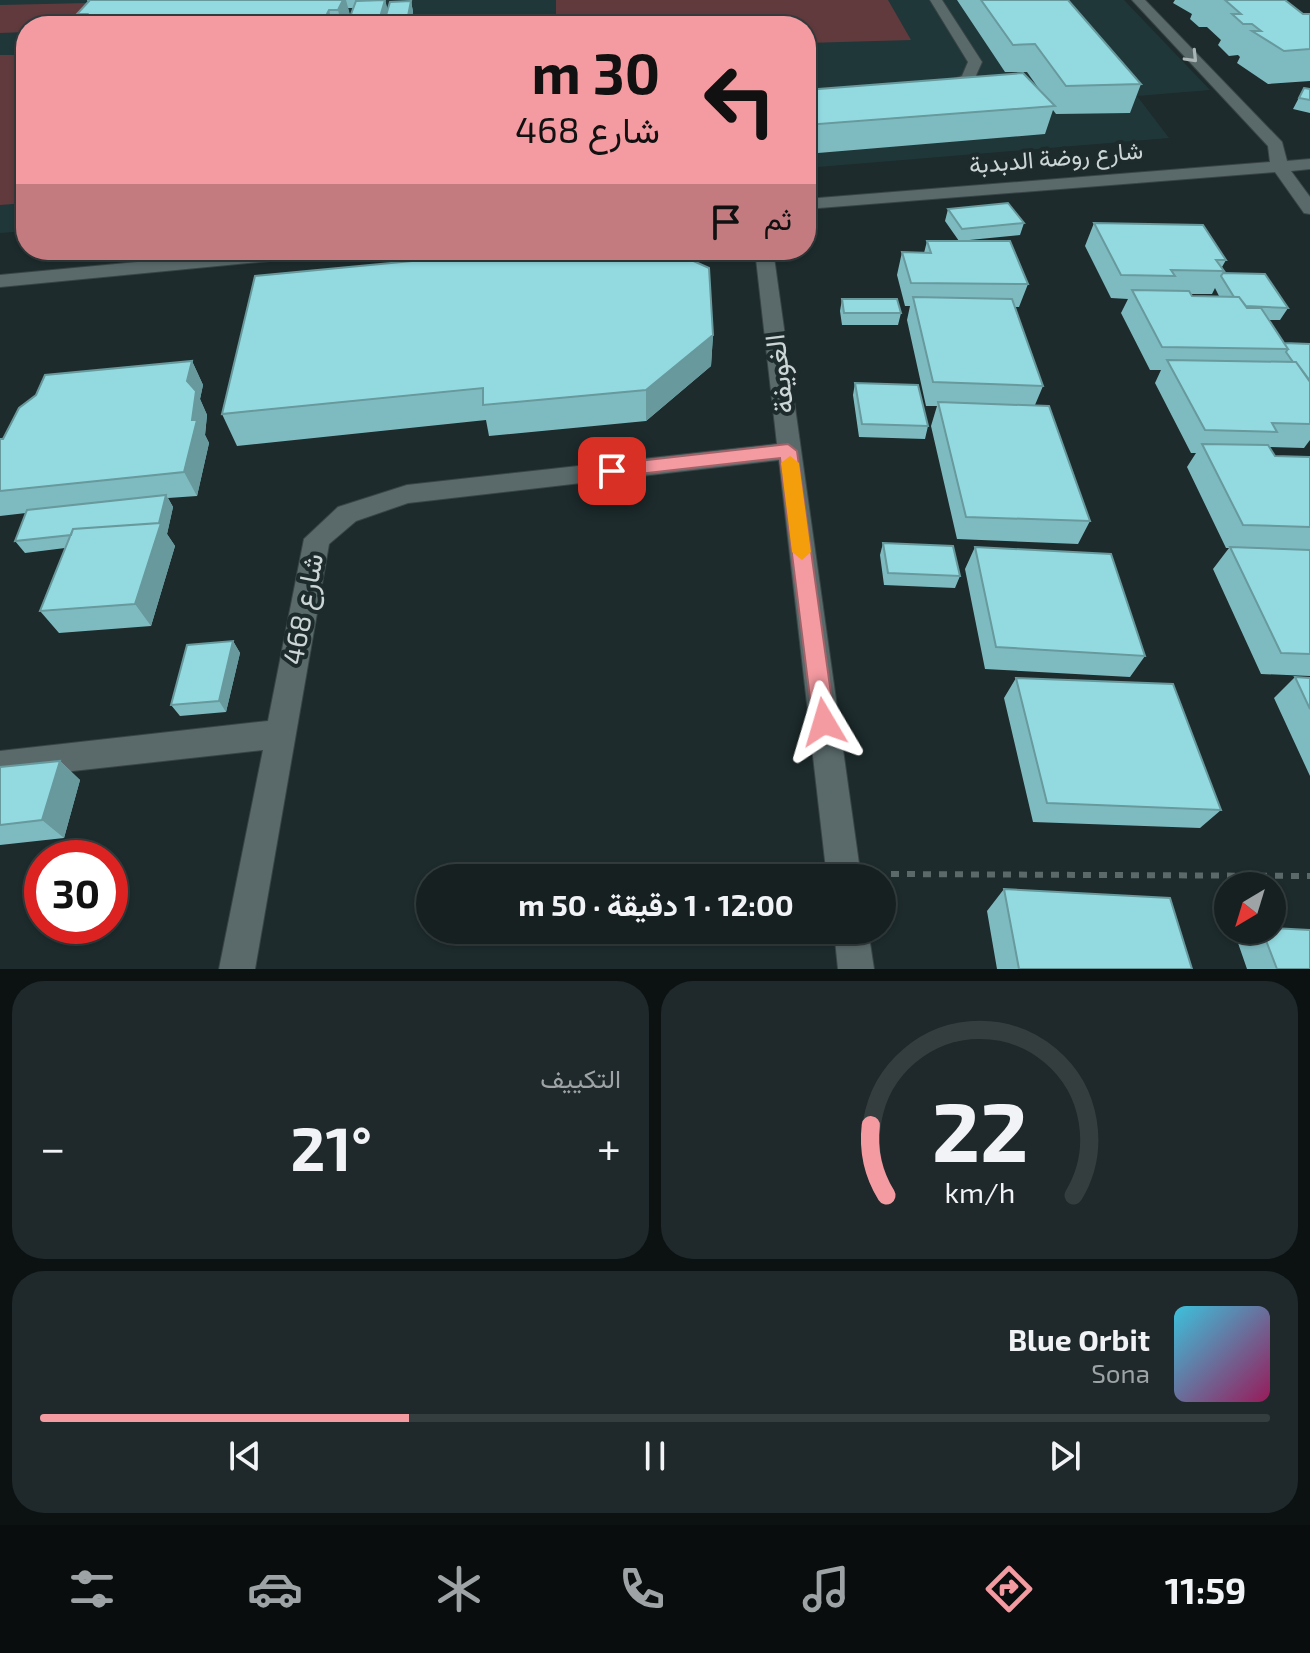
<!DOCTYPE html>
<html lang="ar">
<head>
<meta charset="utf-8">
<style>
	:root { --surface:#162021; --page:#1f282a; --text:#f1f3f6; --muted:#9ea3a5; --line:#353e3f; --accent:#f49aa1 }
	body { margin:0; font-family:"Exo 2",Vazirmatn,sans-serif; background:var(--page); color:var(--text); direction:rtl; height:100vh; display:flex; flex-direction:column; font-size:30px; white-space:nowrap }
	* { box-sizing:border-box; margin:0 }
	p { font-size:26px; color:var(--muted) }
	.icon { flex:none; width:44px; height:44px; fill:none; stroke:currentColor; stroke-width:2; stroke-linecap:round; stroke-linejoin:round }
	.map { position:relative; height:969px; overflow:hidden; direction:ltr }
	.side { display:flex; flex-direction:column; gap:12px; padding:12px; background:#0c1212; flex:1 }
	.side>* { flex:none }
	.hud { position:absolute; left:16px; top:16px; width:800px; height:244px; border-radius:32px; box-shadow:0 2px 6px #0004,0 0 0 2px var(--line); direction:rtl; background:#f49aa1; color:#111; overflow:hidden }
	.needle { width:52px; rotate:218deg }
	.tools { position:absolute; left:1214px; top:872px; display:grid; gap:16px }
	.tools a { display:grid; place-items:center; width:72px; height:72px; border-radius:50%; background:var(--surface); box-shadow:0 2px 6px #0004,0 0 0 2px var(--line); font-size:40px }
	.speed { position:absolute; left:24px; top:840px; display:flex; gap:16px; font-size:40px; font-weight:700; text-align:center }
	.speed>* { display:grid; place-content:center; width:104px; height:104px; border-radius:50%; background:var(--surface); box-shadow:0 2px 6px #0004,0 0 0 2px var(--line); line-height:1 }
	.speed .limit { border:12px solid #d22; background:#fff; color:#111 }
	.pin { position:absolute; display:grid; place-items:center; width:68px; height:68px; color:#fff; margin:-34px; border-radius:16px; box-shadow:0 4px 12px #0006 }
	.me { position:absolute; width:88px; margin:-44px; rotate:353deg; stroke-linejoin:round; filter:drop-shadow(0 0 6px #0008) }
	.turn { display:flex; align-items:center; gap:28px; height:168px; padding:0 24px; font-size:36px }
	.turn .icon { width:104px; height:104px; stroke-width:2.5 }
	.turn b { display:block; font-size:56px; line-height:68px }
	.then { display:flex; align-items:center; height:76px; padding:0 24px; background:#0003; gap:16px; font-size:30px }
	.big { font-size:60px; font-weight:700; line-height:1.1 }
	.side .widget { flex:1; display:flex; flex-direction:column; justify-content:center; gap:12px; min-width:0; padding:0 28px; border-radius:32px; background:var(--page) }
	.side .dial { align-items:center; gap:0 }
	.dial svg { height:208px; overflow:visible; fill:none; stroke:var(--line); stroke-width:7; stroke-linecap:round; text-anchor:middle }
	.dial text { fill:var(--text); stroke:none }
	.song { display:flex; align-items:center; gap:24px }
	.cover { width:96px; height:96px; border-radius:12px; background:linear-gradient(135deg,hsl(190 70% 55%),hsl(330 70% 35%)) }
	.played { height:8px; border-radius:4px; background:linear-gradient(90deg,var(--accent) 30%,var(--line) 30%) }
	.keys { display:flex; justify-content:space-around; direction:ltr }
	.heat { display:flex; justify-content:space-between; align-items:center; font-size:44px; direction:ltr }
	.side .tiles { flex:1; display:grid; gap:12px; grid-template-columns:1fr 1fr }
	.widget:last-child { grid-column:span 2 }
	.trip { position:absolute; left:416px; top:864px; width:480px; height:80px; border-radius:40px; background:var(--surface); box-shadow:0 2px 6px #0004,0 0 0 2px var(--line); font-weight:700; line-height:80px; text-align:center; direction:rtl }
	.dock { display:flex; height:128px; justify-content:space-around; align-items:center; background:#090d0d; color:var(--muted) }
	.dock .icon { width:56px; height:56px }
	.dock .current { color:var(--accent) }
	.dock b { font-size:36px; color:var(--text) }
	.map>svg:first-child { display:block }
	.built { fill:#203739 }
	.green { fill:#613a3d }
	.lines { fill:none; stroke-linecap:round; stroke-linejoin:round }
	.minor-casing { stroke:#394547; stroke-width:2 }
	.path { stroke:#5c6969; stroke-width:6; stroke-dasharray:8 8; stroke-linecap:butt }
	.minor { fill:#5a6a6b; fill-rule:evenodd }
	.wall { fill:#7ebbc1; fill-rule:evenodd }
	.shaded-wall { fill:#67999d }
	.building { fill:#93dae0; stroke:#67999d; stroke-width:2 }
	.oneway { stroke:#aab5b5 }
	.route { fill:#f49aa1; stroke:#9f6469; stroke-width:2 }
	.slow { fill:#f59e0b }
	.labels { text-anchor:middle; stroke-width:8; stroke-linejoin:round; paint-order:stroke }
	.far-street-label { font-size:24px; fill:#ccd5d5; stroke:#1d2b2c }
	.street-label { font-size:28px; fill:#ccd5d5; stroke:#1d2b2c }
</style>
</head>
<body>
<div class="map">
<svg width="1310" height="969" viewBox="0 0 1310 969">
	<rect width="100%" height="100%" fill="#1d2b2c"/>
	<path class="built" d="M0 0H1124L1210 90 1137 96 1169 138 806 168V26H26V231L0 233Z"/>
	<path class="green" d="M556 0H888L911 40 806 43V26H556Z
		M89 3 69 26H26V32L0 33V5Z
		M0 55H26V203L0 205Z"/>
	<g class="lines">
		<defs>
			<path id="minor" d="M930 0H942L982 62 973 82 939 91 932 87 962 76 968 62Z
				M1132 0H1145L1282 142 1287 161 1310 159V169L1291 171 1310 197V214L1304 213 1275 172 806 209V199L1270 162 1268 146Z
				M264 250H331L322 256 0 287V275Z
				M755 250H773L861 878H827L779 460 408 503 356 521 329 544 255 969H219L263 750 0 779V751L268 721 304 539 338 507 407 485 777 444Z
				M834 930H868L874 969H838Z"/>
		</defs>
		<use href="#minor" class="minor-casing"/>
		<path class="path" d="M891 874 1310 876"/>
		<use href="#minor" class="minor"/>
	</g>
	<path class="wall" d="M87 0H385L387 10 411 1 413 12 410 26H82L77 14 88 2ZM348 8H353L350 17Z
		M957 0H1068L1141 84 1130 113 1056 114 1053 110 1045 134 806 154V90L1039 89 1027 72H1005Z
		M1175 0H1285L1303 14H1310V81L1268 84 1237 63 1240 57 1238 55 1229 56 1218 45 1221 40 1207 27H1199L1190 19 1192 14 1173 3Z
		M1304 88 1310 89V113L1293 109Z
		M948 209 1024 223 1020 235 959 241 945 221Z
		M1094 223 1226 260 1222 267 1224 271 1223 273 1288 308 1280 320H1269L1284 343 1310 344V440L1304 448 1269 447 1275 456 1310 457V676L1261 674 1213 569 1229 548H1226L1187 467 1196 453H1191L1155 383 1161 370H1150L1121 313 1128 299 1111 298 1085 246ZM1215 288 1219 296H1192L1190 294H1212Z
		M927 241 1028 284 1019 307H1015L1043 386 1035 405 1090 521 1078 544 957 539 931 426 937 406H926L907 320 910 306H905L897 275 902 252 924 253Z
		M842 299 901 313 898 325H842L840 311Z
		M713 335 711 366 646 421 489 436 486 420 237 446 222 414Z
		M192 361 203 385 200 399 207 415 205 435 209 443 197 496 168 498 173 507 167 534 175 546 151 626 59 633 40 611 65 548 25 553 15 541 26 513 0 516V439Z
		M855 383 928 426 925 439 859 437 853 395Z
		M883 543 960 576 955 588 884 585 880 555Z
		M975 547 1145 656 1130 677 985 669 965 569Z
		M233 641 240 653 226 712 180 716 171 705Z
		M1295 677 1310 678V776L1274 698Z
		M1016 678 1221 810 1200 828 1033 822 1004 698Z
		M60 761 80 780 64 838 0 845V767Z
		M1004 889 1192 969H997L987 911Z
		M1258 930H1272L1310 969H1247L1238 943Z"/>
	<path class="shaded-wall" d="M343 0H346L352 22 347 26H342L338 10Z
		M385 0 388 10 383 26 378 24Z
		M411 1 413 12 410 26H408L407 21Z
		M329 10 333 26H327L325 18Z
		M713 335 711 366 646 421V390Z
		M192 361 203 385 200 399 207 415 205 435 209 443 197 496 184 472 192 420 187 381Z
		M166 495 173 507 167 534 175 546 151 626 135 604Z
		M233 641 240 653 226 712 219 701Z
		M60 761 80 780 64 838 42 820Z"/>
	<path class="building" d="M90 0H343L338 10H329L325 18 81 21 87 14H77Z
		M385 0 378 24 347 25 356 1Z
		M981 0H1068L1141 84 1066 86 1035 44 1013 45Z
		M1225 0H1285L1303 14H1310V49L1284 51 1252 31H1261L1252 24H1243L1232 14H1241Z
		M411 1 407 21 384 22 390 2Z
		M388 24V26H366V25Z
		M1023 73 1055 106 806 125V90Z
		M1304 88 1310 89V100L1299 98Z
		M1008 203 1024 223 962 229 948 209Z
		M1094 223 1203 225 1226 260H1216L1224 271 1171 270 1175 276 1121 275Z
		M927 241H1010L1028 284 911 283 902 252 931 253Z
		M527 250H669L709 268 713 335 646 390 483 405V388L222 414 255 276Z
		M1223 273 1265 274 1288 308 1246 306 1239 297H1234L1221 276Z
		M1132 290 1189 291 1192 296 1239 297 1247 308H1261L1288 349 1162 347Z
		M913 297 1012 299 1043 386 933 382Z
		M842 299H897L901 313H844Z
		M1284 343 1310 344V381L1296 362H1293L1286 352 1288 349Z
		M1167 360 1296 362 1310 382V424L1272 423 1277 432 1205 430Z
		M192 361 187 381 196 391 192 420H197L184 472 0 491V439H3L19 408 36 395 45 375Z
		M855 383 918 385 928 426 862 424Z
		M938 402 1049 406 1090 521 966 517Z
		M1202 444 1268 445 1275 456 1310 457V527L1243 525Z
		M166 495 159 523 73 529 71 535 15 541 27 510Z
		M161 523 135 604 40 611 73 529Z
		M883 543 953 546 960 576 888 573Z
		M975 547 1111 554 1145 656 996 647Z
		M1230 547 1310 550V654L1281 653Z
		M233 641 219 701 171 705 187 645Z
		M1295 677 1310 678V709Z
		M1016 678 1173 684 1221 810 1047 803Z
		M60 761 42 820 0 825V767Z
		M1004 889 1170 898 1192 969H1019Z
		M1272 928 1310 930V969H1277L1262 930H1272Z"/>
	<defs><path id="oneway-chevron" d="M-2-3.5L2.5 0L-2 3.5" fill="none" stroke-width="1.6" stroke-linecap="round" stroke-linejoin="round" transform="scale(2)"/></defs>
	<use class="oneway" href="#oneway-chevron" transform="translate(1192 57) rotate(46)"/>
	<path class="route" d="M788 444 797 451 835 722 832 730 824 733 816 730 813 722 780 458 612 477 603 471 612 464Z"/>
	<path class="slow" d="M790 456 799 463 811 552 802 560 792 552 781 463Z"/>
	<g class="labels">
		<g class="far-street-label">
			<text transform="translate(1056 158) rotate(-5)" y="8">شارع روضة الدبدبة</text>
		</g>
		<g class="street-label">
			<text transform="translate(779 374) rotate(-97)" y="10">الغويفة</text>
			<text transform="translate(303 609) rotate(-79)" y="10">شارع 468</text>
		</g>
	</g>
</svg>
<div class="tools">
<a><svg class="needle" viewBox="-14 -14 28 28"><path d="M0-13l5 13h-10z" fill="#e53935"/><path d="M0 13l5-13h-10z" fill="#9ea3a5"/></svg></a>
</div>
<div class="speed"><div class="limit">30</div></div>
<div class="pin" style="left:612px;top:471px;background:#d93025"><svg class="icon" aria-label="arrive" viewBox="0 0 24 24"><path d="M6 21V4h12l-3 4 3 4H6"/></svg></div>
<svg class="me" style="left:824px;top:722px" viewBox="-20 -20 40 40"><path d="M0-17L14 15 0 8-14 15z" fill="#f49aa1" stroke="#fff" stroke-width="4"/></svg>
<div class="trip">12:00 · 1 دقيقة · 50 m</div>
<div class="hud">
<div class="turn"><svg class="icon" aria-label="left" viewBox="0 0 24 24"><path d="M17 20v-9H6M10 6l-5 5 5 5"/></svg><div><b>30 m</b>شارع 468</div></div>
<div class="then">ثم<svg class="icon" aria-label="arrive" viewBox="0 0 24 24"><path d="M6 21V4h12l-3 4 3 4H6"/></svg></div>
</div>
</div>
<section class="side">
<div class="tiles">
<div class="widget dial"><svg viewBox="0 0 100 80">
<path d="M14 69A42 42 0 1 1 86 69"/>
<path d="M14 69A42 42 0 0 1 8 42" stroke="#f49aa1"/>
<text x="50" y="56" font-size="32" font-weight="700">22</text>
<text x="50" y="72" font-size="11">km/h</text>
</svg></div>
<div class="widget"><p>التكييف</p>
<div class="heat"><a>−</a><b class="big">21°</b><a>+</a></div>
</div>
<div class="widget">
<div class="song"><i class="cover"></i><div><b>Blue Orbit</b><p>Sona</p></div></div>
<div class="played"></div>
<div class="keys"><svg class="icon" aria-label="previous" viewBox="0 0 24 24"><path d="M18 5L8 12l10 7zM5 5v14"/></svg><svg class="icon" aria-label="pause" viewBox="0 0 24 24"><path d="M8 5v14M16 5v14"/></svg><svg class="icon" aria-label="next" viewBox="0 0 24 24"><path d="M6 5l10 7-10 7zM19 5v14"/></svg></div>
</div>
</div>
</section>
<nav class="dock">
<b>11:59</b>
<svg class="icon current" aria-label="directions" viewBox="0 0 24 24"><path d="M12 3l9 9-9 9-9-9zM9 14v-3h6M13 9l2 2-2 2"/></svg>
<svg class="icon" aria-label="music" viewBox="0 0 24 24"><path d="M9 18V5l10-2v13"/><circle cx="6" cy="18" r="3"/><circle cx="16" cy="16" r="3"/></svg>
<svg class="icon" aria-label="phone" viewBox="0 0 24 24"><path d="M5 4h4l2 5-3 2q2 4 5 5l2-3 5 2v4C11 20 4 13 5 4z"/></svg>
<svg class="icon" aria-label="climate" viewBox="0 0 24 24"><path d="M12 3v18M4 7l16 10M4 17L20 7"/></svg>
<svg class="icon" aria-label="car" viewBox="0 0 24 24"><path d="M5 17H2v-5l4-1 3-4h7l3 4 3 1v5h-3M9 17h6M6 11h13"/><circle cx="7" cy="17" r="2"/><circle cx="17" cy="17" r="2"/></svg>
<svg class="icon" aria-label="filters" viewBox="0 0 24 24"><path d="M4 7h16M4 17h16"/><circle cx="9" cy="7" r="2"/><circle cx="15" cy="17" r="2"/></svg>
</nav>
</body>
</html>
